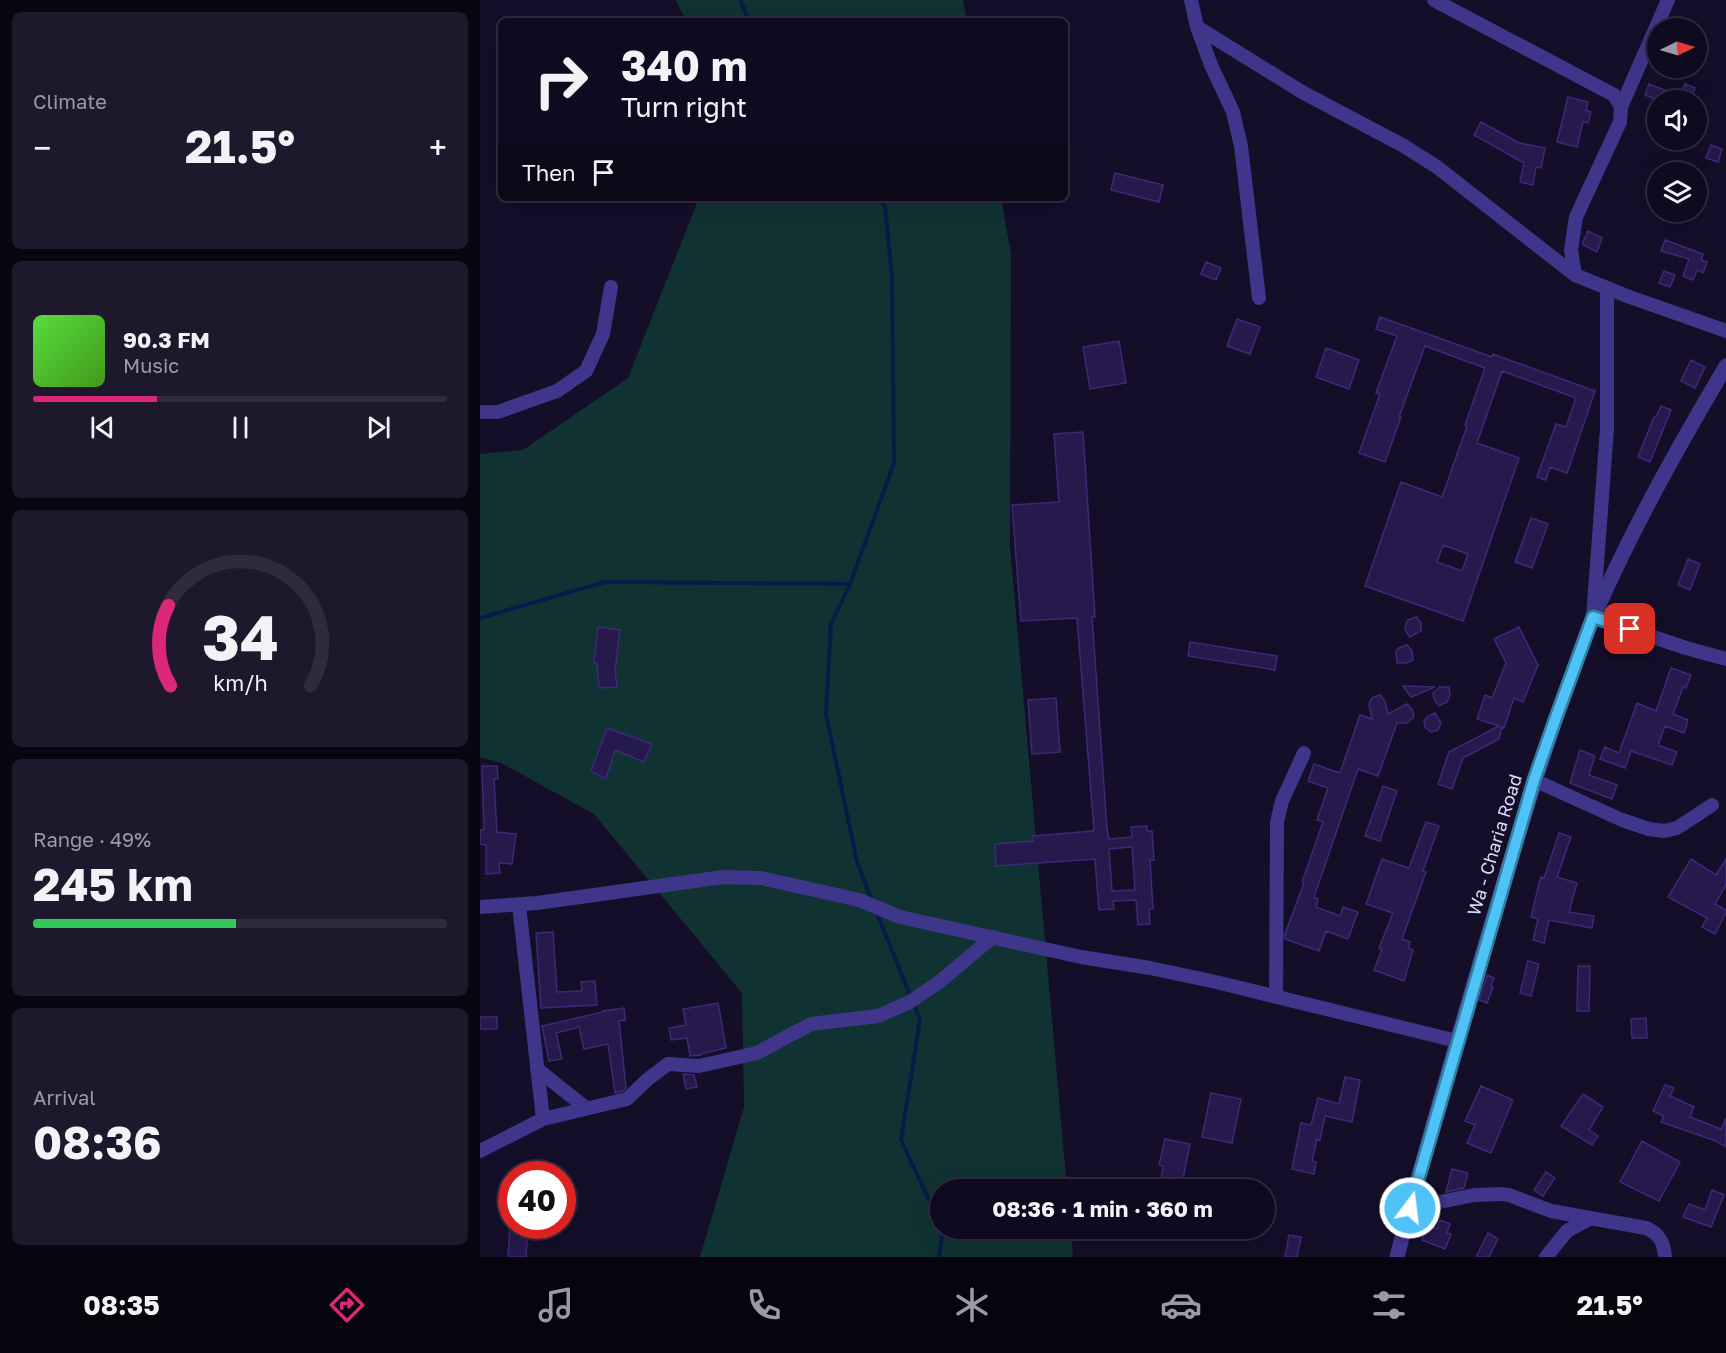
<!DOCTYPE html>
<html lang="en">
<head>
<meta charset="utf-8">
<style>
	:root { --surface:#0f0a1f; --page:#1d182c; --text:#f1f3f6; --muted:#9b9aa4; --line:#2f2b3d; --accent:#db2777 }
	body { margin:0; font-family:"Golos Text",sans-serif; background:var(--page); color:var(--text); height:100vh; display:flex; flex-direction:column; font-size:22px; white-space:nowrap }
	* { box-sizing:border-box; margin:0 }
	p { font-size:20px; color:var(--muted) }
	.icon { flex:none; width:33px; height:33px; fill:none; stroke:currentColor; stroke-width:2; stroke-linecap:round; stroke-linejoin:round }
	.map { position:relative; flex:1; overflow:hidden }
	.drawer { display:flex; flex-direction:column; gap:12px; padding:12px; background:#080611; width:480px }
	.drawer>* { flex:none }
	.top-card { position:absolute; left:18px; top:18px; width:570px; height:183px; border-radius:9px; box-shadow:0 6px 24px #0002,0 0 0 2px var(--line); background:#0f0a1f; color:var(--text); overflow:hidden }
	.needle { width:39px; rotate:85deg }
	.fabs { position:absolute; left:1167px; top:18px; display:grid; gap:12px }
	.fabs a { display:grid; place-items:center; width:60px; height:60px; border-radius:50%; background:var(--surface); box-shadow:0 6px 24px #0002,0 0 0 2px var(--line); font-size:30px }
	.speed { position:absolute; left:18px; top:1161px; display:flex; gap:12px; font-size:30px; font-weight:700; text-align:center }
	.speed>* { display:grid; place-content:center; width:78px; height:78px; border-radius:50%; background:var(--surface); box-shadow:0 6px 24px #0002,0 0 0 2px var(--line); line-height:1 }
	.speed .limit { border:9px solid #d22; background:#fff; color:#111 }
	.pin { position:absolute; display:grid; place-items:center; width:51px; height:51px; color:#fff; margin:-26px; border-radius:12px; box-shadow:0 3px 9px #0006 }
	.me { position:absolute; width:66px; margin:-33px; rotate:15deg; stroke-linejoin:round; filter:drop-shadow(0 0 4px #0008) }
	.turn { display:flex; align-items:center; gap:21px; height:126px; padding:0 24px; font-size:27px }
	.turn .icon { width:78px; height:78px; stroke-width:2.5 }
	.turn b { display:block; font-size:42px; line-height:51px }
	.then { display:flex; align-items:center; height:57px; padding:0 24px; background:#0003; gap:12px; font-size:22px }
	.big { font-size:45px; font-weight:700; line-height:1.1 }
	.drawer .tile { flex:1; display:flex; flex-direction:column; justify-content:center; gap:9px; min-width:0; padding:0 21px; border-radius:9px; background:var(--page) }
	.drawer .dial { align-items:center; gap:0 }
	.dial svg { height:156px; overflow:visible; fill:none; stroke:var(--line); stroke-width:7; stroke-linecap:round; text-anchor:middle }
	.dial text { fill:var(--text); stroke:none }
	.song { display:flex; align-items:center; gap:18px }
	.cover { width:72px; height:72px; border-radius:9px; background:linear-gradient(135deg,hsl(110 70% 55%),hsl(100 70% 35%)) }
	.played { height:6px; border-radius:3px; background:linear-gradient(90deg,var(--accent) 30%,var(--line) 30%) }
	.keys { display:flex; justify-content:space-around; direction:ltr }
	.heat { display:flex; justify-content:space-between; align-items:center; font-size:33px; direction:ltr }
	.charge { height:9px; border-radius:4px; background:linear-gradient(90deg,#34c759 49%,var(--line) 0) }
	.trip { position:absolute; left:450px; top:1179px; width:345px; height:60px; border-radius:30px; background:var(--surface); box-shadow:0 6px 24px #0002,0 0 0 2px var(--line); font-weight:700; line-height:60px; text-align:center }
	.tab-bar { display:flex; height:96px; justify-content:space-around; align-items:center; background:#06040c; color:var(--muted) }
	.tab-bar .icon { width:42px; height:42px }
	.tab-bar .selected { color:var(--accent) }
	.tab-bar b { font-size:27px; color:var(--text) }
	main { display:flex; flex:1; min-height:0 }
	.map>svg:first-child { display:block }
	.grass { fill:#113233 }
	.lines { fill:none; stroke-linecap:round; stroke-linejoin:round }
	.stream { stroke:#071b49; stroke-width:4 }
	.building { fill:#26194b; stroke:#3e2979; stroke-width:1.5; fill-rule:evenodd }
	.minor { stroke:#3f368b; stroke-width:14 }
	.tertiary { stroke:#3f368b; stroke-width:15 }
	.route-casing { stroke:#337fa1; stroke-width:15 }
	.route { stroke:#4fc3f7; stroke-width:10 }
	.labels { text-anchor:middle; stroke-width:5; stroke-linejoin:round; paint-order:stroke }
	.street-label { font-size:18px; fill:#ddd6ff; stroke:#140e29 }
</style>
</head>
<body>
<main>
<section class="drawer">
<div class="tile"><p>Climate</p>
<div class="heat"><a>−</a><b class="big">21.5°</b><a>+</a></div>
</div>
<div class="tile">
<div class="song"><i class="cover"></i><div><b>90.3 FM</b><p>Music</p></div></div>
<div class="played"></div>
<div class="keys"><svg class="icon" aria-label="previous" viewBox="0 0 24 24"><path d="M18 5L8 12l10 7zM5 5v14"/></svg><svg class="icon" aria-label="pause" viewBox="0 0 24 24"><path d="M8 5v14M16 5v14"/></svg><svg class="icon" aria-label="next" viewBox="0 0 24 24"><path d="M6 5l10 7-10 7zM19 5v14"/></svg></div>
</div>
<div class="tile dial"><svg viewBox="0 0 100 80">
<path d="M14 69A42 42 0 1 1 86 69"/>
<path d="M14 69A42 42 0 0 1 13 28" stroke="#db2777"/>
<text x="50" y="56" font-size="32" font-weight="700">34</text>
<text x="50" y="72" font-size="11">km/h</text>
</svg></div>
<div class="tile"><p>Range · 49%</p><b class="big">245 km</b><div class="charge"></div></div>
<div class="tile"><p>Arrival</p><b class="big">08:36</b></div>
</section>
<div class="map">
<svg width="1246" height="1257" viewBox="0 0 1246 1257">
	<rect width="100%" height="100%" fill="#140e29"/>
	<path class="grass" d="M196 0H483L487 21H206Z
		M219 198H521L531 254 530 546 587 1189 460 1190V1228L591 1229 593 1257H220L264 1107 262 993 114 814 21 763 0 757V454L43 450 148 378Z"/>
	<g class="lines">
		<path class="stream" d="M260 0 269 21
			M0 618 125 582 370 584
			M392 901 377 862 346 714 351 624 370 584 414 463 412 277 405 206 397 198
			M396 911 440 1020 421 1140 460 1224
			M459 1257 463 1228"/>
	</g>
	<path class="building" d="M1169 84 1200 96 1205 84 1215 88 1210 100H1178L1165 95Z
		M1088 97 1108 102 1106 110 1111 112 1108 123 1103 122 1097 147 1077 142Z
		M1001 122 1039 143 1065 148 1061 168 1056 167 1053 185 1040 182 1044 163 994 135Z
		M1231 145 1242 149 1238 162 1226 158Z
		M635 173 683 185 679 202 631 190Z
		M1108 231 1122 238 1117 252 1102 244Z
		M1185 240 1223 254 1221 260 1227 262 1223 273 1217 270 1213 280 1203 276 1209 259 1181 251Z
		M726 262 741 268 736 280 721 274Z
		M1184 271 1195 275 1190 287 1179 283Z
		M900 317 1012 357 1013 354 1115 391 1087 473 1070 467 1066 480 1057 477 1076 424 1086 427 1096 398 1022 371 997 443 1039 458 983 621 885 586 921 482 962 497 987 426 985 425 1005 368 945 346 919 417H921L905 462 879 453 900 394 896 393 917 336 896 329ZM963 545 988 554 982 571 957 562Z
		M757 319 780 327 770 354 747 346Z
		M639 341 646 383 610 389 603 347Z
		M846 348 879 360 869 389 836 377Z
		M1211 360 1225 367 1215 388 1201 381Z
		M1181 406 1191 410 1170 462 1158 457 1174 417H1176Z
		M603 432 615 617H612L627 829 629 839 652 837 651 827 667 826V831H672L674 860H670L673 909H669L670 924 658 925 656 900 633 901 634 909 619 910 615 859 516 866 515 844 553 841V836L613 831 614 830 597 618 541 621 532 505 579 502 574 434ZM652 847 655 890 632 891 629 849Z
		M1051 518 1068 524 1052 568 1035 562Z
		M1208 559 1220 564 1210 590 1198 585Z
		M936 617 941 623V631L930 637 925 630 926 623 928 620Z
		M118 627 140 630 135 670 137 687 119 688 117 663H114Z
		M1039 627 1058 665 1043 702 1034 698 1024 728 1022 727 1019 739 983 758 972 789 958 784 969 752 1019 726 997 719 1005 695 1012 698 1026 663 1014 639Z
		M710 642 797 656 795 670 708 656Z
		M927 645 932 651 933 660 926 663H917L916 651 919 648Z
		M1191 668 1211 675 1206 688 1203 687 1193 714 1208 720 1204 733 1185 726 1178 745 1197 752 1192 765 1151 751 1145 768 1120 759 1125 747 1139 753 1157 703 1176 711Z
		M923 686 955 687 931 697Z
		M960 687H969L970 695 967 702 959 706 954 699 953 693Z
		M900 695 905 701 908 714 927 704 933 711 934 717 927 723H917L898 776 878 769 834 897 838 899 836 907 860 916 863 907 878 912 868 939 846 931 839 951 805 939V934L824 883 822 882 843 822 837 820 848 788 828 781 834 764 860 773 880 715 892 719 889 705 890 701 892 698Z
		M576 698 580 752 552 754 548 700Z
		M955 713 961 723 958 730 951 732 945 727 944 721 948 716Z
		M127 728 172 744 164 762 135 750 126 779 111 771Z
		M1100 750 1115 756 1109 775 1137 785 1132 799 1090 783Z
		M2 766H17L18 779H14L17 832 36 834 32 864 19 863 20 873 6 874V845L0 844V830H4Z
		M903 786 917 791 900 841 885 836Z
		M946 822 959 826 943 871 946 872 922 939 930 942 928 948 933 950 924 981 894 970 902 949 899 948 913 913 886 904 902 859 929 868Z
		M1079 833 1091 837 1077 877 1097 883 1089 912 1114 916 1112 928 1069 920 1064 943 1053 940 1058 919 1051 917 1058 888 1061 877 1064 878Z
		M1211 859 1236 875 1246 859V885L1235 904 1246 910V913L1235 934 1222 927 1227 918 1188 897Z
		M73 932 77 992 102 991 101 982 115 981 117 1005 61 1008 56 933Z
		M1048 961 1059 964 1051 996 1040 993Z
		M1098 966H1110L1109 1011H1097Z
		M1007 975 1014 978 1011 986 1013 987 1007 1003 999 1000Z
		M238 1003 246 1048 221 1054V1055L210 1056 207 1038 191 1040 189 1028 206 1025 203 1009Z
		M144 1008 145 1020 139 1021 146 1088 143 1091 135 1093 128 1044 104 1049 99 1027 76 1033 82 1059 69 1061 62 1026 123 1012V1011Z
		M0 1017H17V1029H0Z
		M1166 1018 1167 1038H1152L1151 1019Z
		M203 1074 214 1075 217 1087 206 1089Z
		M865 1077 880 1080 872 1122 845 1116 840 1140 837 1139 832 1161 836 1162 834 1174 812 1169 821 1123 831 1125 838 1098 859 1104Z
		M1185 1085 1194 1088 1190 1096 1214 1107 1210 1117 1241 1129 1246 1118V1147L1236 1141 1181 1122 1184 1116 1173 1111Z
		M1001 1086 1033 1100 1011 1153 987 1143 995 1125 985 1121Z
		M731 1093 761 1099 752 1143 722 1137Z
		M1103 1094 1123 1107 1109 1130 1118 1136 1112 1145 1081 1126Z
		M685 1139 710 1144 701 1188 680 1184 683 1166 679 1165Z
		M1162 1141 1200 1162 1179 1201 1140 1182Z
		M972 1169 988 1173 984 1188 966 1192Z
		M1066 1172 1075 1178 1063 1196 1054 1190Z
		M1232 1190 1244 1195 1231 1227 1203 1217 1209 1204 1225 1210Z
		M960 1220 970 1224 967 1233 971 1234 965 1249 942 1240 947 1225 957 1229Z
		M30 1226H48L46 1257H28Z
		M1008 1233 1018 1239 1009 1257H996Z
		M809 1235 821 1237 817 1257H805Z"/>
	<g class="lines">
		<path class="minor" d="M711 0 717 27 731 65 753 112 761 146 779 298
			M954 0 1134 95 1141 107 1140 122 1096 217 1091 250 1095 275
			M717 27 822 92 924 146 957 167 1095 275 1147 296 1246 331
			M1141 107 1188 0
			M1127 288V429L1113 617 1206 648 1246 659
			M0 412H18L77 391 106 371 123 334 131 287
			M1054 780 1142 820 1169 829 1184 831 1197 828 1232 805
			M39 905 63 1119
			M0 907 57 903 243 877 281 878 379 900 420 917 601 957 670 968 736 982 977 1041
			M796 997 797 822 802 801 824 753
			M57 1069 106 1108
			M0 1151 63 1119 147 1099 168 1079 188 1064 219 1066 277 1053 331 1024 398 1016 428 1003 458 983 513 937
			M930 1208 994 1195 1021 1194 1029 1195 1071 1211 1166 1228C1180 1234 1184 1243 1185 1257
			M1066 1257 1087 1231 1111 1218"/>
		<path class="tertiary" d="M917 1257C948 1138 983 1020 1018 902 1041 825 1064 749 1092 674 1099 655 1105 635 1114 616 1152 529 1198 447 1246 366"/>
	</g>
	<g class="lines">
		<defs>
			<path id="route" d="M930 1208 1054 780 1075 720 1113 617 1150 629"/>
		</defs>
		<use href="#route" class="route-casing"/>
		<use href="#route" class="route"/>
	</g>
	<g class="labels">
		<g class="street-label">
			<text transform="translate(1015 845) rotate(-73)" y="6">Wa - Charia Road</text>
		</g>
	</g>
</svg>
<div class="fabs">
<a><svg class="needle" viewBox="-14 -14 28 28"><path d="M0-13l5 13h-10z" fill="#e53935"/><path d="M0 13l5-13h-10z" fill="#9b9aa4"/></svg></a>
<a><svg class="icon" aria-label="sound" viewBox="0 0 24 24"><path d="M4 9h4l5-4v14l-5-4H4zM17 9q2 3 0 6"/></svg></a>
<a><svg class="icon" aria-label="layers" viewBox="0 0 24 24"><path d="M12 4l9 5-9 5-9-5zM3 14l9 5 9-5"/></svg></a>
</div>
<div class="speed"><div class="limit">40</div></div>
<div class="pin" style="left:1150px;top:629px;background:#d93025"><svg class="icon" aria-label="arrive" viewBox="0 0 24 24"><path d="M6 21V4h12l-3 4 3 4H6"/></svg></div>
<svg class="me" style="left:930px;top:1208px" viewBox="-20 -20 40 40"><circle r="17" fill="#4fc3f7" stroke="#fff" stroke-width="3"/><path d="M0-11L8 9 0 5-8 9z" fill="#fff"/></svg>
<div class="trip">08:36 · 1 min · 360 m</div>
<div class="top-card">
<div class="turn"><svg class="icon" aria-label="right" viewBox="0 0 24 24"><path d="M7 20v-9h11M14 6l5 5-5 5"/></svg><div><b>340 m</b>Turn right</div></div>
<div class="then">Then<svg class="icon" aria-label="arrive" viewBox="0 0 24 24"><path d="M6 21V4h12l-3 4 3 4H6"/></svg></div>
</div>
</div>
</main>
<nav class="tab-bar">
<b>08:35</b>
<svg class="icon selected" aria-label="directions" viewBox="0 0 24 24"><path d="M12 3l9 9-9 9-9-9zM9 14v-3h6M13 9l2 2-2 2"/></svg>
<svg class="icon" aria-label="music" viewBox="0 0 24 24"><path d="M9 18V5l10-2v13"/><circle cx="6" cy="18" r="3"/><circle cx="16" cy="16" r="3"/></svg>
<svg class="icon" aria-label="phone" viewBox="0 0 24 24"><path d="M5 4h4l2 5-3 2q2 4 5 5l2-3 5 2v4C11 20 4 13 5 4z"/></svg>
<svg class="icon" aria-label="climate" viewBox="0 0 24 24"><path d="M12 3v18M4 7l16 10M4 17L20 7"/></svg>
<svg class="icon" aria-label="car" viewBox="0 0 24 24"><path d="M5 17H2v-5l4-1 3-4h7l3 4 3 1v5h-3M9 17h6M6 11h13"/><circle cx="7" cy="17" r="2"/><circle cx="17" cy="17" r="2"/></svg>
<svg class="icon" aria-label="filters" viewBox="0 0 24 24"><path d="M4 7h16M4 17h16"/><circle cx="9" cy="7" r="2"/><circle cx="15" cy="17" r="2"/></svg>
<b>21.5°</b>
</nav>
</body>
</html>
